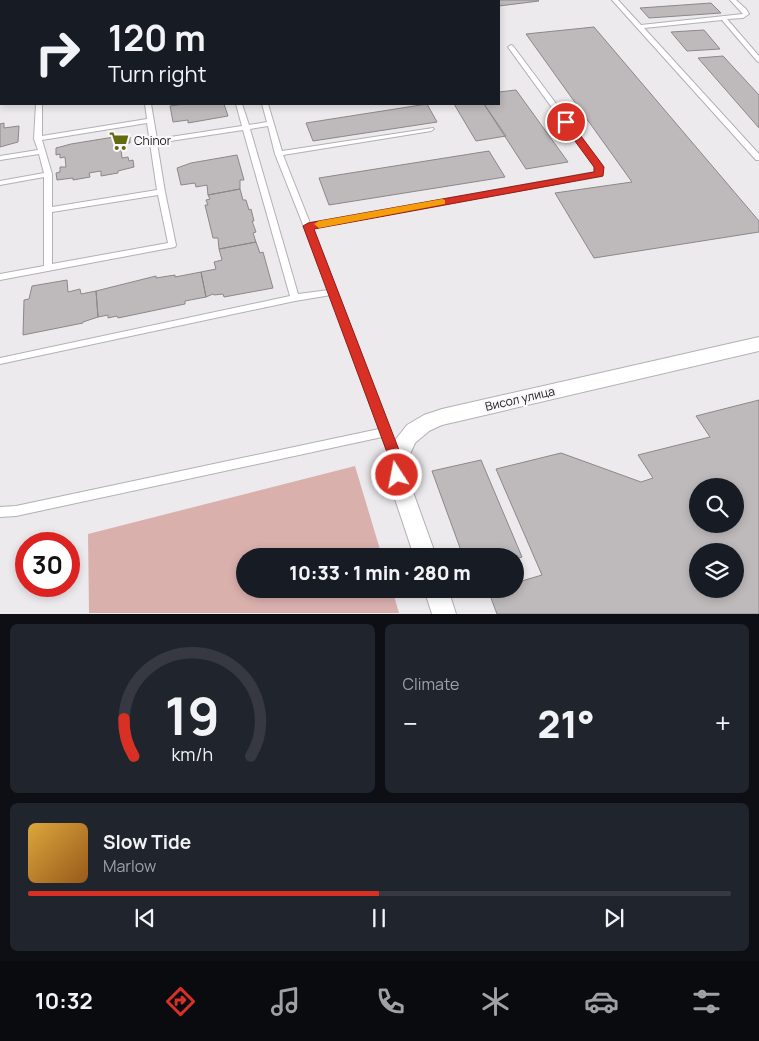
<!DOCTYPE html>
<html lang="en">
<head>
<meta charset="utf-8">
<style>
	:root { --surface:#171b24; --page:#20242c; --text:#f1f3f6; --muted:#9ea1a6; --line:#363941; --accent:#d93025 }
	body { margin:0; font-family:Manrope,sans-serif; background:var(--page); color:var(--text); height:100vh; display:flex; flex-direction:column; font-size:19px; white-space:nowrap }
	* { box-sizing:border-box; margin:0 }
	p { font-size:16px; color:var(--muted) }
	.icon { flex:none; width:28px; height:28px; fill:none; stroke:currentColor; stroke-width:2; stroke-linecap:round; stroke-linejoin:round }
	.map { position:relative; height:614px; overflow:hidden }
	.side { display:flex; flex-direction:column; gap:10px; padding:10px; background:#0d0f14; flex:1 }
	.side>* { flex:none }
	.banner { position:absolute; left:0px; top:0px; width:500px; height:105px; box-shadow:0 2px 8px #0003; background:#171b24; color:var(--text); overflow:hidden }
	.buttons { position:absolute; left:689px; top:478px; display:grid; gap:10px }
	.buttons a { display:grid; place-items:center; width:55px; height:55px; border-radius:50%; background:var(--surface); box-shadow:0 2px 8px #0003; font-size:25px }
	.speed { position:absolute; left:15px; top:532px; display:flex; gap:10px; font-size:25px; font-weight:700; text-align:center }
	.speed>* { display:grid; place-content:center; width:65px; height:65px; border-radius:50%; background:var(--surface); box-shadow:0 2px 8px #0003; line-height:1 }
	.speed .limit { border:8px solid #d22; background:#fff; color:#111 }
	.pin { position:absolute; display:grid; place-items:center; width:42px; height:42px; color:#fff; margin:-21px; border:2px solid #fff; border-radius:50%; box-shadow:0 1px 5px #0007 }
	.me { position:absolute; width:55px; margin:-28px; rotate:349deg; stroke-linejoin:round; filter:drop-shadow(0 0 4px #0008) }
	.turn { display:flex; align-items:center; gap:18px; height:105px; padding:0 25px; font-size:22px }
	.turn .icon { width:65px; height:65px; stroke-width:2.5 }
	.turn b { display:block; font-size:35px; line-height:42px }
	.big { font-size:38px; font-weight:800; line-height:1.1 }
	.side .tile { flex:1; display:flex; flex-direction:column; justify-content:center; gap:8px; min-width:0; padding:0 18px; border-radius:8px; background:var(--page) }
	.side .dial { align-items:center; gap:0 }
	.dial svg { height:130px; overflow:visible; fill:none; stroke:var(--line); stroke-width:7; stroke-linecap:round; text-anchor:middle }
	.dial text { fill:var(--text); stroke:none }
	.song { display:flex; align-items:center; gap:15px }
	.cover { width:60px; height:60px; border-radius:8px; background:linear-gradient(135deg,hsl(40 70% 55%),hsl(30 70% 35%)) }
	.played { height:5px; border-radius:2px; background:linear-gradient(90deg,var(--accent) 50%,var(--line) 50%) }
	.keys { display:flex; justify-content:space-around; direction:ltr }
	.heat { display:flex; justify-content:space-between; align-items:center; font-size:28px; direction:ltr }
	.side .tiles { flex:1; display:grid; gap:10px; grid-template-columns:1fr 1fr }
	.tile:last-child { grid-column:span 2 }
	.trip { position:absolute; left:236px; top:548px; width:288px; height:50px; border-radius:25px; background:var(--surface); box-shadow:0 2px 8px #0003; font-weight:800; line-height:50px; text-align:center }
	.tabs { display:flex; height:80px; justify-content:space-around; align-items:center; background:#090b0e; color:var(--muted) }
	.tabs .icon { width:35px; height:35px }
	.tabs .selected { color:var(--accent) }
	.tabs b { font-size:22px; color:var(--text) }
	.map>svg:first-child { display:block }
	.green { fill:#dab0ad }
	.building { fill:#bebabc; stroke:#8c8889; fill-rule:evenodd }
	.lines { fill:none; stroke-linecap:round; stroke-linejoin:round }
	.service-casing { stroke:#b2b0b3; stroke-width:2 }
	.minor-casing { stroke:#b2b0b3; stroke-width:2 }
	.service { fill:#fff; fill-rule:evenodd }
	.minor { fill:#fff; fill-rule:evenodd }
	.route { fill:#d93025; stroke:#8d1f18 }
	.slow { fill:#f59e0b }
	.labels { text-anchor:middle; stroke-width:4.5; stroke-linejoin:round; paint-order:stroke }
	.poi-label { font-size:12px; fill:#171617; stroke:#faf8fb; text-anchor:start }
	.street-label { font-size:12px; fill:#171617; stroke:#faf8fb }
</style>
</head>
<body>
<div class="map">
<svg width="759" height="614" viewBox="0 0 759 614">
	<rect width="100%" height="100%" fill="#edeaee"/>
	<path class="green" d="M355 466 382 556H245V589H392L399 613H89L88 534Z"/>
	<path class="building" d="M384 0H425L426 1H373Z
		M483 0H538L539 1 499 6V1Z
		M711 3 721 13 649 18 640 8Z
		M594 27 759 221V232L594 258 555 193 632 182 526 34Z
		M704 30 720 49 687 51 671 32Z
		M723 56 759 95V128L698 58Z
		M516 90 568 162 526 169 484 104H499V92Z
		M184 104H224L228 116 188 123V120L173 122 170 106Z
		M427 104 437 122 313 141 306 123Z
		M454 104H484L506 136 476 141Z
		M4 123V128L19 126 18 142 0 147V124Z
		M114 137H130V143H126L127 148 121 149 122 158 128 157 129 161 133 160 134 167 118 171V173L101 176V171L89 173 90 177 73 180V178L57 180 56 173 60 172V167H66L65 157 60 158V154L56 155V148L71 144Z
		M489 151 505 177 329 205 319 178Z
		M237 155 244 180H240V189L208 195 207 185 196 187 195 183 181 185 177 168 191 163Z
		M240 189 243 200H246L249 210 251 209 254 221H252L256 232 253 233 256 242 219 249 218 238H213L205 205H208L206 200 210 199 208 195Z
		M256 242 260 253 263 252 273 288 224 297 223 294 214 295 213 294 206 297 201 272 216 269 214 262 222 260 219 249Z
		M201 272 206 297 185 301V304L118 318 117 316 108 318V315L98 317 96 291 156 276V278L175 275V277Z
		M67 280 68 292 80 289 81 294 96 291 98 317 83 322V323L23 335 24 300 29 299 32 286Z
		M759 400V614H497L488 590 515 589V583L542 575 496 469 561 453 641 482 653 478 638 455 710 437 696 416ZM698 486H735V524H698ZM698 551H735V589H698Z
		M481 460 522 557 515 559V556H463L432 471Z"/>
	<g class="lines">
		<defs>
			<path id="service" d="M18 0H24V1H18Z
				M231 0H237L238 1H232Z
				M612 0H618L641 25 743 14 730 0H736L746 9 749 14 743 18 727 19 759 56V62L757 61 722 20 644 28 759 154V160H756Z
				M0 45H1V49H0Z
				M511 45 513 46 602 165V176L312 228C344 305 372 384 401 461L400 464 396 465 392 464 382 437 16 516 0 517V507L16 506 379 429 331 295 295 301 0 364V358L290 296 243 130 157 143 165 192 176 245 175 247 0 280V274L44 266V177L0 185V181L44 173 39 154 0 160V156L38 150 34 139 36 104H42V136L147 119 145 104H151L157 139 242 126 236 104H242L249 125 267 122 262 104H268L282 151 433 128 434 129 431 131 283 155 310 223 595 172V167L508 47ZM147 123 157 190 52 207V174L42 140ZM268 126 275 154 329 290 298 294 250 129ZM158 195 168 243 52 264V212Z"/>
			<path id="minor" d="M759 337V351L442 425 429 431 415 443 410 454 407 475 436 556H414L387 475V464L396 439 407 425 424 415 442 409Z
				M424 589H448L456 614H432Z"/>
		</defs>
		<use href="#service" class="service-casing"/>
		<use href="#minor" class="minor-casing"/>
		<use href="#service" class="service"/>
		<use href="#minor" class="minor"/>
	</g>
	<path class="route" d="M566 119 569 120 604 167 603 176 314 229 404 463 402 479 397 481 393 479 391 463 303 226 308 223 594 172V167L561 122Z"/>
	<path class="slow" d="M442 199 445 200V204L319 228 314 224 319 221Z"/>
	<defs>
		<symbol id="supermarket-bare" viewBox="-9 -9 18 18"><path d="M-6-5.5h2.5l.6 2H6L4.5 2H-2.5L-4.4-4H-6ZM-1.5 3.2a1.3 1.3 0 1 0 .1 0ZM3 3.2a1.3 1.3 0 1 0 .1 0Z" fill="#636b0f" stroke="#faf8fb" stroke-width="2.5" paint-order="stroke"/></symbol>
	</defs>
	<g fill-rule="evenodd">
		<use href="#supermarket-bare" x="105" y="127" width="28" height="28"/>
	</g>
	<g class="labels">
		<g class="poi-label">
			<text x="134" y="145">Chinor</text>
		</g>
		<g class="street-label">
			<text transform="translate(520 399) rotate(-13)" y="4">Висол улица</text>
		</g>
	</g>
</svg>
<div class="buttons">
<a><svg class="icon" aria-label="search" viewBox="0 0 24 24"><circle cx="10" cy="10" r="6"/><path d="M15 15l6 6"/></svg></a>
<a><svg class="icon" aria-label="layers" viewBox="0 0 24 24"><path d="M12 4l9 5-9 5-9-5zM3 14l9 5 9-5"/></svg></a>
</div>
<div class="speed"><div class="limit">30</div></div>
<div class="pin" style="left:566px;top:122px;background:#d93025"><svg class="icon" aria-label="arrive" viewBox="0 0 24 24"><path d="M6 21V4h12l-3 4 3 4H6"/></svg></div>
<svg class="me" style="left:397px;top:475px" viewBox="-20 -20 40 40"><circle r="17" fill="#d93025" stroke="#fff" stroke-width="3"/><path d="M0-11L8 9 0 5-8 9z" fill="#fff"/></svg>
<div class="trip">10:33 · 1 min · 280 m</div>
<div class="banner">
<div class="turn"><svg class="icon" aria-label="right" viewBox="0 0 24 24"><path d="M7 20v-9h11M14 6l5 5-5 5"/></svg><div><b>120 m</b>Turn right</div></div>
</div>
</div>
<section class="side">
<div class="tiles">
<div class="tile dial"><svg viewBox="0 0 100 80">
<path d="M14 69A42 42 0 1 1 86 69"/>
<path d="M14 69A42 42 0 0 1 8 46" stroke="#d93025"/>
<text x="50" y="56" font-size="32" font-weight="700">19</text>
<text x="50" y="72" font-size="11">km/h</text>
</svg></div>
<div class="tile"><p>Climate</p>
<div class="heat"><a>−</a><b class="big">21°</b><a>+</a></div>
</div>
<div class="tile">
<div class="song"><i class="cover"></i><div><b>Slow Tide</b><p>Marlow</p></div></div>
<div class="played"></div>
<div class="keys"><svg class="icon" aria-label="previous" viewBox="0 0 24 24"><path d="M18 5L8 12l10 7zM5 5v14"/></svg><svg class="icon" aria-label="pause" viewBox="0 0 24 24"><path d="M8 5v14M16 5v14"/></svg><svg class="icon" aria-label="next" viewBox="0 0 24 24"><path d="M6 5l10 7-10 7zM19 5v14"/></svg></div>
</div>
</div>
</section>
<nav class="tabs">
<b>10:32</b>
<svg class="icon selected" aria-label="directions" viewBox="0 0 24 24"><path d="M12 3l9 9-9 9-9-9zM9 14v-3h6M13 9l2 2-2 2"/></svg>
<svg class="icon" aria-label="music" viewBox="0 0 24 24"><path d="M9 18V5l10-2v13"/><circle cx="6" cy="18" r="3"/><circle cx="16" cy="16" r="3"/></svg>
<svg class="icon" aria-label="phone" viewBox="0 0 24 24"><path d="M5 4h4l2 5-3 2q2 4 5 5l2-3 5 2v4C11 20 4 13 5 4z"/></svg>
<svg class="icon" aria-label="climate" viewBox="0 0 24 24"><path d="M12 3v18M4 7l16 10M4 17L20 7"/></svg>
<svg class="icon" aria-label="car" viewBox="0 0 24 24"><path d="M5 17H2v-5l4-1 3-4h7l3 4 3 1v5h-3M9 17h6M6 11h13"/><circle cx="7" cy="17" r="2"/><circle cx="17" cy="17" r="2"/></svg>
<svg class="icon" aria-label="filters" viewBox="0 0 24 24"><path d="M4 7h16M4 17h16"/><circle cx="9" cy="7" r="2"/><circle cx="15" cy="17" r="2"/></svg>
</nav>
</body>
</html>
